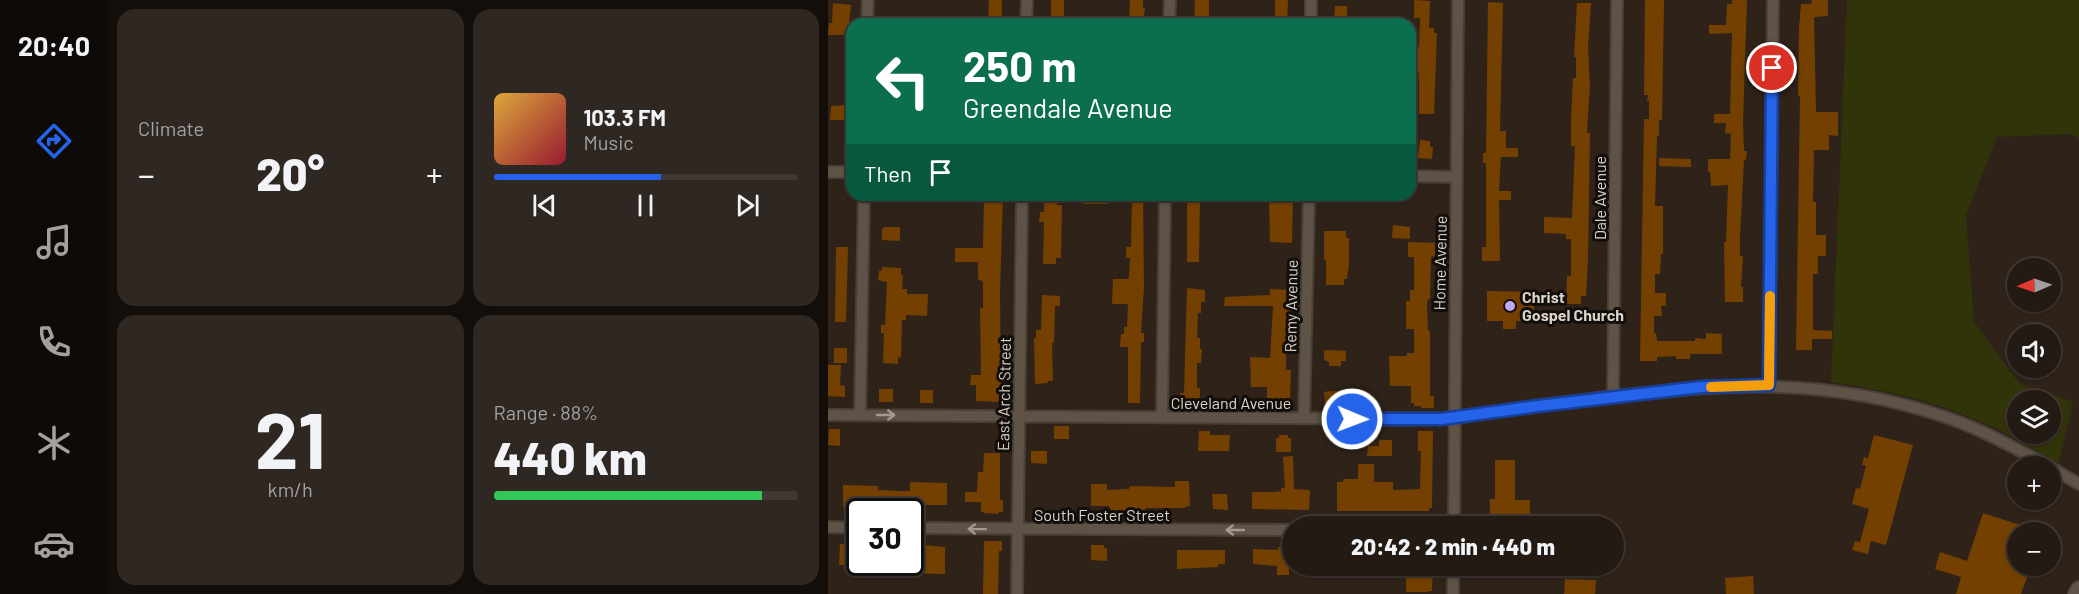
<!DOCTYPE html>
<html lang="en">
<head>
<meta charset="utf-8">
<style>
	:root { --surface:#231a13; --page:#2f2721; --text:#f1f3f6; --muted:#a3a1a0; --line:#403833; --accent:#2563eb }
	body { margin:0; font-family:Barlow,sans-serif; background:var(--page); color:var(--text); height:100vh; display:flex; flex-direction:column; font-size:22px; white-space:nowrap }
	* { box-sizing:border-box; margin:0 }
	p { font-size:20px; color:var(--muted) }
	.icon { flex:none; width:33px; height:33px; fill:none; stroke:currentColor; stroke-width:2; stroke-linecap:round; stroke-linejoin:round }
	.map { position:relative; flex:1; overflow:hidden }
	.side { display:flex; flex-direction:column; gap:9px; padding:9px; background:#130e0a; width:720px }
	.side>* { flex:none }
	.guide { position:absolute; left:18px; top:18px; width:570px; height:183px; border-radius:18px; box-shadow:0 2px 4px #0004,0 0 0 2px var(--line); background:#0b6e4f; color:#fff; overflow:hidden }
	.needle { width:39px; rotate:268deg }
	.controls { position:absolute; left:1179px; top:258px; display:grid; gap:12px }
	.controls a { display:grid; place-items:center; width:54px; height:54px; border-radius:50%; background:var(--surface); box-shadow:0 2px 4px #0004,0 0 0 2px var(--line); font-size:30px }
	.speed { position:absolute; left:18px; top:498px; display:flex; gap:12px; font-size:30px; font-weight:700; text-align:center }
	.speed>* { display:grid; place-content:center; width:78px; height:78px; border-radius:50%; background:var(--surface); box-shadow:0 2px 4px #0004,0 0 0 2px var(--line); line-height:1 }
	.speed .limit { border:3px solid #111; border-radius:9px; background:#fff; color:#111 }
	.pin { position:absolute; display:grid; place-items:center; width:51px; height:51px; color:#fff; margin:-26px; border:3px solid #fff; border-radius:50%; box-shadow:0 2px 6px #0007 }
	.me { position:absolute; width:66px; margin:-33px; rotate:91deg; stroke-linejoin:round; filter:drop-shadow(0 0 4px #0008) }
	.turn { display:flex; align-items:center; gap:21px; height:126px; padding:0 18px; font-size:27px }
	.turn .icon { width:78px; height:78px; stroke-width:2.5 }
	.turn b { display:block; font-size:42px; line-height:51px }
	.then { display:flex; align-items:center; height:57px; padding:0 18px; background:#0003; gap:12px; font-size:22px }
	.big { font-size:45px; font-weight:800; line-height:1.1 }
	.side .widget { flex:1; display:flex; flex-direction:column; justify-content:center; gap:9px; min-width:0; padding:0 21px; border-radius:18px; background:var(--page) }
	.side .dial { align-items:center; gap:0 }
	.dial b { font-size:78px; line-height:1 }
	.song { display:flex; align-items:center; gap:18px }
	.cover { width:72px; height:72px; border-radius:9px; background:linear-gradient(135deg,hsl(40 70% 55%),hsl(350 70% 35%)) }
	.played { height:6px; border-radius:3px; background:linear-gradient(90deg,var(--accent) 55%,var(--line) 55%) }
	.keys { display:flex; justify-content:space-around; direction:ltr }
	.heat { display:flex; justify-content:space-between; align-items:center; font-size:33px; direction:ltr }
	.charge { height:9px; border-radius:4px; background:linear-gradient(90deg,#34c759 88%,var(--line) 0) }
	.side .tiles { flex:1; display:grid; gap:9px; grid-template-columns:repeat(2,1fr) }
	.trip { position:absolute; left:454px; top:516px; width:342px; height:60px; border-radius:30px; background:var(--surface); box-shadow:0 2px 4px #0004,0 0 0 2px var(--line); font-weight:800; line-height:60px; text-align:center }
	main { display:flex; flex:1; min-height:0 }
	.menu { display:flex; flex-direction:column; width:108px; justify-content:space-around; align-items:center; background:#0e0a08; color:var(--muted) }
	.menu .icon { width:42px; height:42px }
	.menu .current { color:var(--accent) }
	.menu b { font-size:27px; color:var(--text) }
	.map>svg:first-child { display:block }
	.green { fill:#313309; fill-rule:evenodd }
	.building { fill:#734001 }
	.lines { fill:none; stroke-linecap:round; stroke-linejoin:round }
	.street-casing { stroke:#494038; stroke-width:14 }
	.secondary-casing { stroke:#494038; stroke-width:18 }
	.street { stroke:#5f5247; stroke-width:10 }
	.secondary { stroke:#5f5247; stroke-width:15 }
	.oneway { stroke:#a39991 }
	.route-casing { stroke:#184099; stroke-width:15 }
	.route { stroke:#2563eb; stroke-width:10 }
	.slow { stroke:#f59e0b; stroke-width:10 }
	.poi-dot { fill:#bea9f5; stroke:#130e09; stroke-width:2 }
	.labels { text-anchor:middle; stroke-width:6; stroke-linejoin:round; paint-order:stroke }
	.street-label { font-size:16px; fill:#dbd3cd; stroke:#130e09 }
	.poi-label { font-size:16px; font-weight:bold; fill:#dbd3cd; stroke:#130e09; text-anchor:start }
</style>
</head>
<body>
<main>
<nav class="menu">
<b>20:40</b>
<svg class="icon current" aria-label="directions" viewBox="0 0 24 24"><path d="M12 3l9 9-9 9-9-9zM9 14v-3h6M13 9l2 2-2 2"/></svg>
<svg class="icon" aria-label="music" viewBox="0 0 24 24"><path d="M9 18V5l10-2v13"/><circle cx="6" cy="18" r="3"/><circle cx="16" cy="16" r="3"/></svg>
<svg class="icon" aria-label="phone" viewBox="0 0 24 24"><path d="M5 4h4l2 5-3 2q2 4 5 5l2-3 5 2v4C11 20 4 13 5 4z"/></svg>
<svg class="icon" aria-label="climate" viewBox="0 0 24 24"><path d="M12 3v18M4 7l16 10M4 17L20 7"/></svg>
<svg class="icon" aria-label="car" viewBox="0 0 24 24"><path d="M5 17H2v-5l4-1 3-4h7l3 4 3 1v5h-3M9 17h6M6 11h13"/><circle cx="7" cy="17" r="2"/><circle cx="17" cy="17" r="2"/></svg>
</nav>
<section class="side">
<div class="tiles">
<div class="widget"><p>Climate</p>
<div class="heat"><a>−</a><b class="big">20°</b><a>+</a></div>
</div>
<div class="widget">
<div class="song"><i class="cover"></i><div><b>103.3 FM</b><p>Music</p></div></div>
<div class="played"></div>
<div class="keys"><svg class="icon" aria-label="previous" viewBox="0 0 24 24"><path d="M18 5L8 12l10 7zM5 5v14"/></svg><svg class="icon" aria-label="pause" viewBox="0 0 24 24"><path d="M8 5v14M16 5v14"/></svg><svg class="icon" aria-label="next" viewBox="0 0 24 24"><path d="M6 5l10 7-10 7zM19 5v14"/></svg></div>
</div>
<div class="widget dial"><b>21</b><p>km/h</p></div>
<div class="widget"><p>Range · 88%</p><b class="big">440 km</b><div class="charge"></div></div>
</div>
</section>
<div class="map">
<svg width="1251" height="594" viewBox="0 0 1251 594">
	<rect width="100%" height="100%" fill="#2f2319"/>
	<path class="green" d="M1019 0H1251V138L1241 134 1169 137 1138 215 1146 322 1192 384 1245 402 1230 463C1208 451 1187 437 1164 427 1114 403 1058 390 1003 382ZM1190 400H1222V434H1190Z"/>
	<path class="building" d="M161 0H174V24H160Z
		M223 0H236V24H223Z
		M302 0H315V8H317L315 22H301Z
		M367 0H381V24L366 23Z
		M447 0H460L459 21H447Z
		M586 0 602 1 601 28H606V33H609L606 114H591V73H582V47H591L592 18H586Z
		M817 0H836L834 120H831V136H829L827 206H835V254H833L832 274H827V293H838V306H833L834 316H826V333H828L829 341H867V338L878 339V333L894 334V354H862V359H848V356L829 357V361H812L816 119H821V101H819L820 95H816Z
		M904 0H919L915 121 916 151H919L918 160H916L912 236V256H915L913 287H915V302H897L896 242H898L900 185 883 186 882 172H880V159H902L903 134 897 133 898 123H886V114H902L904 33 881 34V25H898L899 4H904Z
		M984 0H1000V16L986 17 988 112H1010V136L1001 135V150H986L985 202H988V235H998V256H990V274H985V330L1004 331V339H984V350H968L972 96H970L971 28 973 4H983Z
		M660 2 675 3 672 131H678V148H690V157H673L671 191H683V200H671L672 261H654V247H658V163H655V153H658Z
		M5 3 23 5 20 32H18V35H0L1 23H4Z
		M749 3H763L760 46 762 86 759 133H762L760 260 758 296H753V304H738L739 276H743V239H738V234L716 233V217L744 218 747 146H743V119L745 78H748V57H746Z
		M507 6H519V20H506Z
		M20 105V120H2L3 106Z
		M592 140 602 141V147H605L604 159 590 158Z
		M831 158 863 159V167L831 166Z
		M156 195H175L172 292 173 384 170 402 148 401V385H142L143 375H153L152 308H155V282L150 279V262H127V248H155Z
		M216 195H229V205H234L233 258H228V264H215L216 222H211L212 212H216Z
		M255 195H280V204H255Z
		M304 195H315L316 287 313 333H316V342H313L312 403H300V347H292L293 334H296V327H299L300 304H284L285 279H300L301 277 302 258H298V247H303Z
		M359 195H372L371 262H359Z
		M441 195H465L464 243 442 242Z
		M565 225 582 227V239L564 238Z
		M57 227H72V241L54 240V229Z
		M496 231H518V238H521V265L519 279H516V285H498V260H496Z
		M580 242 607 243V256L603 257 602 299H600L599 305 600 331H602V396H606V408H593V406H586V403H583V386H562L561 356H579V353H586V329H578V301H582V290H586V257H580Z
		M8 247H20L18 322H7Z
		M54 267 73 268V275H75L74 289H79V294H100L99 316 78 315V320H74L73 358 70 357V364L55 363 56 333H53V325H57L59 282 50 280 51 271 54 270Z
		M359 288 377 290V302H373V313H370L369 338H372V349H374L373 363H369V388H372V403L352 402V393H356Z
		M442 289 463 290V322H459L458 342V370H463L462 399H439V387H423L422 357 442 358 445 306H396L397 297 442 295Z
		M659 291 706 292V322L688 321V329H675V321H659Z
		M214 295 232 296V306H227L226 343H224L225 381H220V383L207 384 206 338H208V330H213Z
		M6 348H19V363H6Z
		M499 350 518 351V361H513V366H501V362L496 360V351Z
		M0 365H13L12 385 17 386V397L0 396Z
		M51 389H65V402H51Z
		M92 390H105V403H92Z
		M503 391H518V403L497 404 496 392Z
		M226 426H241V439H226Z
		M1 429H12V446L0 445Z
		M371 431H382V435H402L401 451H370Z
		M590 431H605L604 508H601V511H509V482H515L516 479H530V464H546V482H565V490L592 489 593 451H590Z
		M451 435H460V438H463V452H448V438H451Z
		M1046 435 1085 445 1058 545 1043 541 1040 554 1024 550 1027 541 1032 542 1041 509 1024 504 1028 488 1032 489 1038 466 1034 465 1036 457 1040 458Z
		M551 440H564V456H539L540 446H551Z
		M203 451H219V464L203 463Z
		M156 453H172V500H175V512H171V514L156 513V512H153V502H137V492H149L150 472H155Z
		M465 456 466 489 481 490 482 492 481 510 424 509V492H448L453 491V488H457L455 457Z
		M667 460H687V500H702V525L666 526V524H662V499H667Z
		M347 481H361L362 506 357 507V508H317V512H284L281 506H263V484H279V490L301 489 302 486 347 487Z
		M82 482 119 483V505H78L77 510H47V512H35V509L15 507V485L50 486V490L70 491H82Z
		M384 494H399L400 510 385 509Z
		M1155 513 1195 526 1193 532H1190V566H1203L1193 594H1128L1133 577 1107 569 1112 552 1139 561Z
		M156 541H174V551H171L170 594H155Z
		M12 544H25L26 565H11Z
		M83 544 117 547V574L32 572V562H82Z
		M263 545H276V548H279V561L263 560Z
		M450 547H460V552L465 551V568H461V575H449V566L425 564V549L450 550Z
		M349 550H397V564H390V567L349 569Z
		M567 566H605L604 591H600V592H578V574H567Z
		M925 576 926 594H898L897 578Z
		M737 579 768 580 767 594H736Z"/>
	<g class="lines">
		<defs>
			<path id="street" d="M39 24 40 0
				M198 24 199 0
				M341 24 342 0
				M483 24V0
				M0 172H24
				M582 176 628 177
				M941 385 945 0
				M785 397 789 0
				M0 415 613 419C666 411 719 405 772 398 892 384 997 376 1114 416 1152 428 1186 448 1221 466
				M32 415 36 195
				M334 417 337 195
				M476 418 481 195
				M1222 467 1251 484
				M626 526 630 0
				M0 527 32 528
				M82 528 465 530
				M189 594 194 195
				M625 594V566"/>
			<path id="secondary" d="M1248 594 1251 589"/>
		</defs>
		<use href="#street" class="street-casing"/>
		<use href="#secondary" class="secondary-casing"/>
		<use href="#street" class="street"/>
		<use href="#secondary" class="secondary"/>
	</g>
	<defs><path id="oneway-shaft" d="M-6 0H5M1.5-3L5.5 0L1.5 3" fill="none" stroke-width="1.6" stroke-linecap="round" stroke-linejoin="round" transform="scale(1.5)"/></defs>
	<g class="oneway">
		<use href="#oneway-shaft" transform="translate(58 415)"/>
		<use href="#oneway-shaft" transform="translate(149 529) rotate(-179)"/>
		<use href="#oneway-shaft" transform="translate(407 530) rotate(-180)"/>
	</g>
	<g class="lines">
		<defs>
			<path id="route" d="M524 419H614L710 406 873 387 941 385 944 68"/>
		</defs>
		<use href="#route" class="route-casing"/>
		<use href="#route" class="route"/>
		<path class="slow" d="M883 387 941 385 942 296"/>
	</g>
	<circle class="poi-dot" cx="682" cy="306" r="6"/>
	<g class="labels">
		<g class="street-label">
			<text transform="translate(772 198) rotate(-90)" y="6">Dale Avenue</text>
			<text transform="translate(612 263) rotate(-89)" y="6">Home Avenue</text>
			<text transform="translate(463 306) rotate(-89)" y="6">Remy Avenue</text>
			<text transform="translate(176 394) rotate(-89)" y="6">East Arch Street</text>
			<text x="403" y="409">Cleveland Avenue</text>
			<text x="274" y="521">South Foster Street</text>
		</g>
		<g class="poi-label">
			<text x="694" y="303">Christ<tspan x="694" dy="18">Gospel Church</tspan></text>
		</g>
	</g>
</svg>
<div class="controls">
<a><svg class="needle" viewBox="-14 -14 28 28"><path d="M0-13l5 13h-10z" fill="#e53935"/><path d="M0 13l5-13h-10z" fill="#a3a1a0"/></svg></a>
<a><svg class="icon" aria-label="sound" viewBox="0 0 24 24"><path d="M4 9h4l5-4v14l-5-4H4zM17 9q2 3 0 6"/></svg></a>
<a><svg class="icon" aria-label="layers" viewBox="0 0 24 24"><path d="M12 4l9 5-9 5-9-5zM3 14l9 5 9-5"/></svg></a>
<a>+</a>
<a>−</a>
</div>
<div class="speed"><div class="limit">30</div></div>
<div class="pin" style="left:944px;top:68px;background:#d93025"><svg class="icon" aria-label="arrive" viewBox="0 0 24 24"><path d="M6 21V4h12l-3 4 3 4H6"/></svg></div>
<svg class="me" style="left:524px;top:419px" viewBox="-20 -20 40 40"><circle r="17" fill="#2563eb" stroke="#fff" stroke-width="3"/><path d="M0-11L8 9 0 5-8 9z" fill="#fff"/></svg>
<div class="trip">20:42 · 2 min · 440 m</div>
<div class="guide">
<div class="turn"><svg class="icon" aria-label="left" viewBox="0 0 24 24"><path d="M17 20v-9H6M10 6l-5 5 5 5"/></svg><div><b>250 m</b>Greendale Avenue</div></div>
<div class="then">Then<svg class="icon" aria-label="arrive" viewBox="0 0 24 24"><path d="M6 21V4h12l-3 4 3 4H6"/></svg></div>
</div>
</div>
</main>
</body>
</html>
